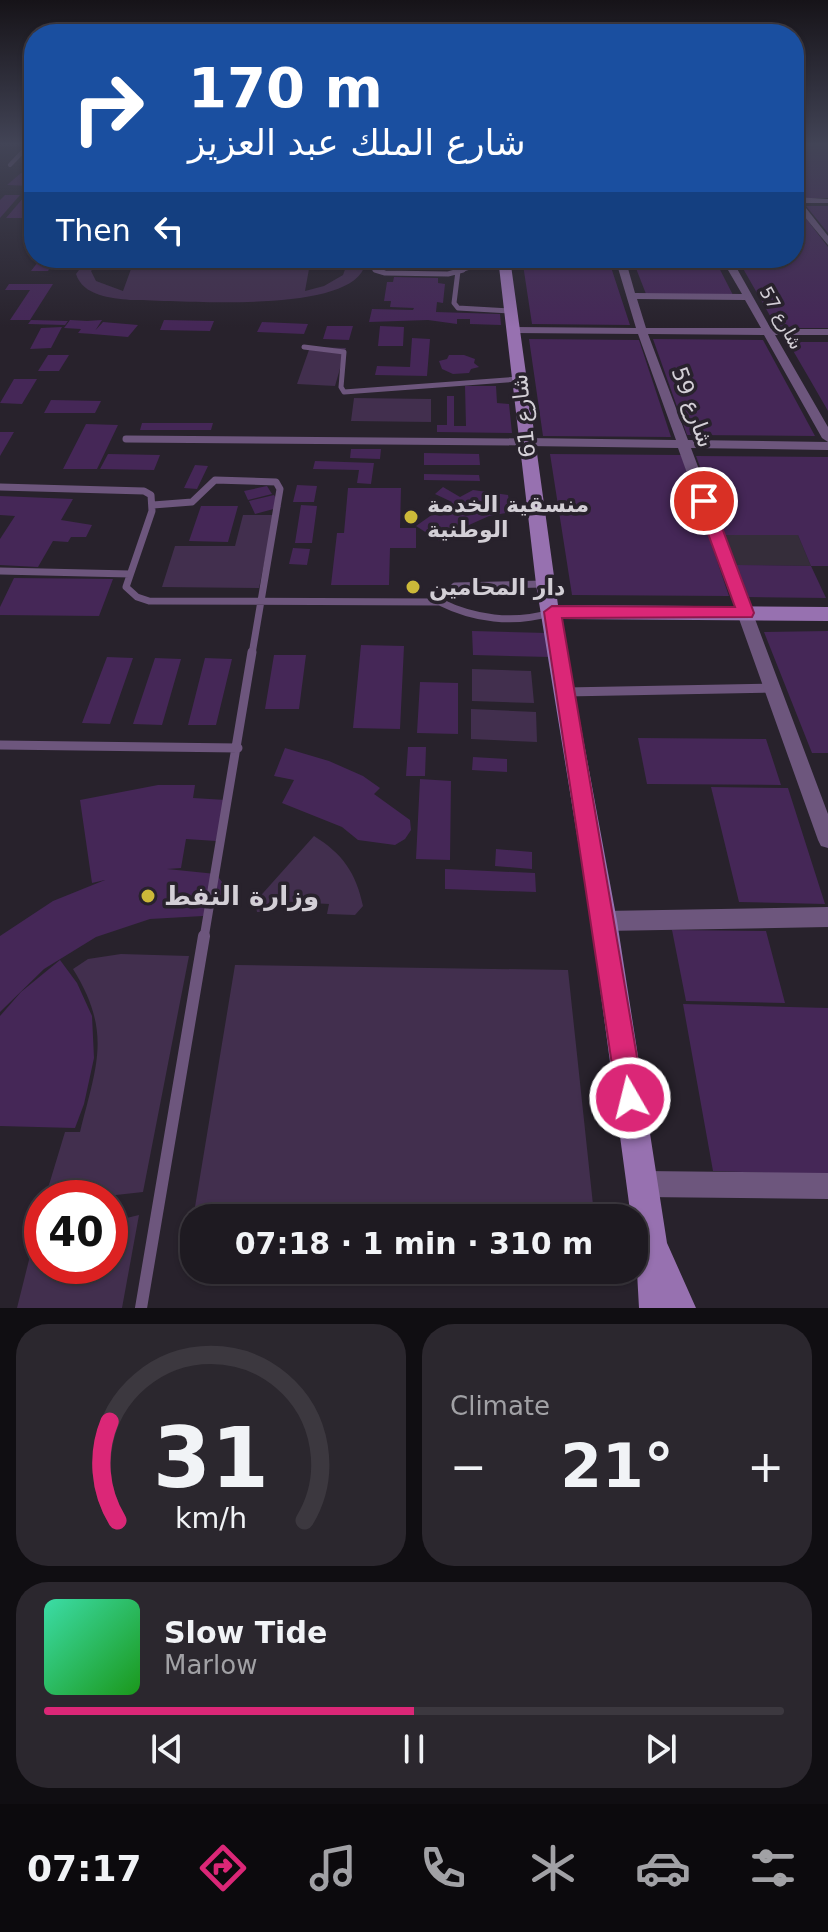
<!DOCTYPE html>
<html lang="en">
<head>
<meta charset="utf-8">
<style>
	:root { --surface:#1e1a21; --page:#2b272e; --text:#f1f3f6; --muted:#a1a1a5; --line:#3c383f; --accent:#db2777 }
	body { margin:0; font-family:"DejaVu Sans","Noto Naskh Arabic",sans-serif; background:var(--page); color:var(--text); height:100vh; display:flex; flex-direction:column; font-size:30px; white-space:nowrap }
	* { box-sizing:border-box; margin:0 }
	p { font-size:26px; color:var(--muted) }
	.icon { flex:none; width:44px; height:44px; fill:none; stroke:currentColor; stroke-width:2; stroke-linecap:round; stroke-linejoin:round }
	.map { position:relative; height:1308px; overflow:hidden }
	.panel { display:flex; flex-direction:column; gap:16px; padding:16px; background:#100e12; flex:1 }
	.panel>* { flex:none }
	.guide { position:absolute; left:24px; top:24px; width:780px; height:244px; border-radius:32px; box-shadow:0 2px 6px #0004,0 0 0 2px var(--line); background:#1a4fa0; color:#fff; overflow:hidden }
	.speed { position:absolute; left:24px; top:1180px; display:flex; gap:16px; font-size:40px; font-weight:700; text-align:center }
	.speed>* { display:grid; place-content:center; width:104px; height:104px; border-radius:50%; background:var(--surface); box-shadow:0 2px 6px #0004,0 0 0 2px var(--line); line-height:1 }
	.speed .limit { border:12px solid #d22; background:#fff; color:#111 }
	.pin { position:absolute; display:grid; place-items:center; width:68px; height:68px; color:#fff; margin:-34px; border:4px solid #fff; border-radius:50%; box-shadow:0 2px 8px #0007 }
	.me { position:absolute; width:88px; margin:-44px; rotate:352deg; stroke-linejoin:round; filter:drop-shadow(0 0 6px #0008) }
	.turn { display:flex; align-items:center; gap:28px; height:168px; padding:0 32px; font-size:36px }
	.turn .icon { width:104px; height:104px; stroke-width:2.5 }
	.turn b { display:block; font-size:56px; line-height:68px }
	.then { display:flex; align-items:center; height:76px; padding:0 32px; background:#0003; gap:16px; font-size:30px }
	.big { font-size:60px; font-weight:800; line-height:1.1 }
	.panel .tile { flex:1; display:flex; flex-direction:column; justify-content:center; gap:12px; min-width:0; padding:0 28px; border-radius:32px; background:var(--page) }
	.panel .dial { align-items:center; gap:0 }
	.dial svg { height:208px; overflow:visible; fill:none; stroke:var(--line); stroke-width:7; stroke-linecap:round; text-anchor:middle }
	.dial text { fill:var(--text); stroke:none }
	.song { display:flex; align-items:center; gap:24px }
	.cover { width:96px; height:96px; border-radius:12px; background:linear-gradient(135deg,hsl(160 70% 55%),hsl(120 70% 35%)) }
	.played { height:8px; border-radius:4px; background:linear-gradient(90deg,var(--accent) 50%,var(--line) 50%) }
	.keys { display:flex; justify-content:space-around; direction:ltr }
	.heat { display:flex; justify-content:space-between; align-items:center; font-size:44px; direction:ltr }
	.panel .tiles { flex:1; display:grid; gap:16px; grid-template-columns:1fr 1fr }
	.tile:last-child { grid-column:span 2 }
	.trip { position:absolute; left:180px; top:1204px; width:468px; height:80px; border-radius:32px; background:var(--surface); box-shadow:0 2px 6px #0004,0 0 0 2px var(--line); font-weight:800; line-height:80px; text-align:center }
	.tab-bar { display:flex; height:128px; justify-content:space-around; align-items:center; background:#0c0a0d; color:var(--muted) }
	.tab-bar .icon { width:56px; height:56px }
	.tab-bar .selected { color:var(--accent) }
	.tab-bar b { font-size:36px; color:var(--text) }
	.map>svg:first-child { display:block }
	.built { fill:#352d3a }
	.green { fill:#422f4e }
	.building { fill:#452757 }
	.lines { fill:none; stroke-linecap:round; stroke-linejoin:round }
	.lane-far4 { stroke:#6d567d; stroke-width:4 }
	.lane-far3 { stroke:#6d567d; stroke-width:5 }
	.lane-far2 { stroke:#6d567d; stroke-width:7 }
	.lane-far1 { stroke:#6d567d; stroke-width:9 }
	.lane { stroke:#6d567d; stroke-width:12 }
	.street { fill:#6d567d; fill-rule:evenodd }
	.secondary { fill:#9771b0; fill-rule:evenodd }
	.route { fill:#db2777; stroke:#8e194d; stroke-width:2 }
	.poi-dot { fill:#ccb939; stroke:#28222c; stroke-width:3 }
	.labels { text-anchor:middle; stroke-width:7; stroke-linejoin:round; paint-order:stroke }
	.far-street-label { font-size:18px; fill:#d3cfd6; stroke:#28222c }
	.street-label { font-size:22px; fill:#d3cfd6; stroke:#28222c }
	.poi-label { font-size:22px; font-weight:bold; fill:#d3cfd6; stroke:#28222c; text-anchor:start }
	.near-poi-label { font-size:26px; font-weight:bold; fill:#d3cfd6; stroke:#28222c; text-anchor:start }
</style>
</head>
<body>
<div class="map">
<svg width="828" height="1308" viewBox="0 0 828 1308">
	<rect width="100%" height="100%" fill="#28222c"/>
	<path class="built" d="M725 535H798L811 566 736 565Z"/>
	<path class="green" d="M88 258H103L91 271 96 281 123 291 135 258H311L305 291 324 286 343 275 347 264 343 258H362L364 268C344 315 178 300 130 300 111 298 83 296 76 274Z
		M310 347 346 348 335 386 297 384Z
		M354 398 431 399V422L351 421Z
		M243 515H274L259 588 162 587 175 546H235Z
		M472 669 531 671 534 703 472 701Z
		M471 709 536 712 537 742 471 739Z
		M314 836C343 854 356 873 363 906L355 915 327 914 329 904 275 901 271 912H257L255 902Z
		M121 954 189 956 143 1192 89 1198H45L65 1132H80C97 1064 112 1032 73 969L88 959Z
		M235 965 568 970 594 1214 195 1207Z
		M139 1215 122 1308H17L34 1240 42 1238V1266H110V1222Z"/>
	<path class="building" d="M794 144H828V198H802L794 187Z
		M21 173H34V183L31 186 7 185Z
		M5 195H20L0 218V200Z
		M24 197H34V205L23 218H6Z
		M794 203 828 247V328H777L737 258H794Z
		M806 206H828V233L815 217Z
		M41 258H57L48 271H31Z
		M522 258H608L630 325 532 324Z
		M632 258H714L733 295 646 294Z
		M394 277 438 278V283L445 284 443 303 437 302 436 312 500 314 501 325 470 324V319H457V324L428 320 369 322 372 309 413 310 414 308 390 307 391 301H384L387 282H393Z
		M9 284H53L30 320H10L30 290H5Z
		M31 320 68 321 65 325 28 324Z
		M70 320 87 321 102 320 93 334 78 333 81 329 64 328Z
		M164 320 214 321 210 331 160 330Z
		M103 322 138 325 128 337 92 334Z
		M262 322 308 324 304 334 257 332Z
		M327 326H353L349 340 323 339Z
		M380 326 404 327 403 346H378Z
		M62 327 51 348 30 349 41 328Z
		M412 338 430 339 427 376 375 375 377 366 410 367Z
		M529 339 639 340 671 437 543 436Z
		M653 339 763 340 815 436 687 435Z
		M788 342H828V411L809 378Z
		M48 355H69L59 371H38Z
		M449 355H464L475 359 474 363 479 367 471 369 469 373 453 374 442 369 439 361 447 359Z
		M14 379H37L22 404 0 403Z
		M465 386H496L497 403 509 404 512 433 437 432V425H447V396H454V426H466Z
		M51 400 101 401 95 413H44Z
		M142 423H213L211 430H140Z
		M86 424 118 425 97 469H63Z
		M0 432H14L0 456Z
		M351 449H381L380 459 350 458Z
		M424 453 479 454 480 465H424Z
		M108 454 160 455 154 470 100 469Z
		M550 454 681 455 729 596 572 595Z
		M696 456 828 457V566H811L826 598 747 597 736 565 811 566 798 535H725Z
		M315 461 374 463 371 484 357 483 359 470 313 469Z
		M195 465 208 466 197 489 184 488Z
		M424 474 479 475 480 481 424 480Z
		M297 485 317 486 314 502H293Z
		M267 486 272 494 248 500 244 491Z
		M443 487 460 497 473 490 508 495 511 512 489 516 469 525 444 544 416 526 433 514 427 508 428 505 443 508 452 502 435 494Z
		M348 488H401L400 528H416V548H390L389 585H331L337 533H344Z
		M274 495 281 507 255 514 249 501Z
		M0 496 73 499 61 520 92 525 86 537H71L68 542 53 541 38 567 0 565V539L15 516 0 515Z
		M301 505 317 506 312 543H295Z
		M201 506H238L228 542 189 541Z
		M293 548 310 549 307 565 289 564Z
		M14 578 113 579 99 616 0 615V607Z
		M472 631 547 633 550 657 473 655Z
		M828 631V753H812L764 632Z
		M361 645 404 646 400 729 353 728Z
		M274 655H306L299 709H265Z
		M107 657 133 658 110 724 82 723Z
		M155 658 181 659 162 725 133 724Z
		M205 658 232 659 216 725H188Z
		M420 682 458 683V734L417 733Z
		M638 738 766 739 781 785 647 784Z
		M408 747H426L425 776H406Z
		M285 748 329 761 363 776 380 788 374 794 410 820 411 830 405 839 395 845 358 840 342 827 282 803 294 780 274 776Z
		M473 757 507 759V772L472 770Z
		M420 779 451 781 450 860 416 859Z
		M158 785H195L193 798 226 800 216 841 186 839 181 868 167 869 216 874 225 886 221 903 203 916 150 919 96 937 44 969 0 1012V936L53 901 105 880 92 883 80 800Z
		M711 787 788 788 825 904 739 902Z
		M496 849 532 852V869L495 866Z
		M445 869 535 873 536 892 445 889Z
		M672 930 766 931 785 1003 686 1001Z
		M60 960 77 983 92 1016 94 1058 84 1104 75 1128 0 1126V1016L21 992Z
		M683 1004 828 1008V1175L713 1171Z"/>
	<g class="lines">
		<path class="lane-far4" d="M10 165 30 144
			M369 258 374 269 381 272
			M456 272 468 268H505"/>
		<path class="lane-far3" d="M375 270 385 273 448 274 463 270
			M458 271 454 303 458 308 511 311
			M304 347 344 352 341 387 344 392 519 379"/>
		<path class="lane-far2" d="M126 439 525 442
			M0 487 144 491 151 495 152 511 126 587 137 597 149 601 440 602C474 619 513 624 550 613
			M153 505 192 502 215 480 276 482 280 489 252 654
			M0 571 130 574
			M440 602 455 586 544 584"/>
		<path class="lane-far1" d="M565 692 772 688
			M0 745 238 748
			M204 938 252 652"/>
		<path class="lane" d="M141 1308 204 936"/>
		<path class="street" d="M794 197 828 199V203H802L828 236V245L794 204Z
			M615 258H625L635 293 742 294 721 258H731L771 329H828V335H775L828 427V442L822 438 764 335 648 334 688 440 828 442V450L691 448 828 814V848L821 846 818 840 678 448 525 446 519 442 525 438 676 440 638 334 514 333 509 330 514 327 636 328ZM637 299 745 300 761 328H646Z
			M828 907V927L604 931 597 928 594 921 597 914 604 911Z
			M643 1171 828 1173V1199L643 1197 634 1193 630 1184 634 1175Z"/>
		<path class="secondary" d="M498 258H510L558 605 828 607V621L561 619 617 921 667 1243 696 1308H639L634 1218H631L591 921 536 584Z"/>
	</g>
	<linearGradient id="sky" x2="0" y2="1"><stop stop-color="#161318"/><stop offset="0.44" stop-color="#424456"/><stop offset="1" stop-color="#424456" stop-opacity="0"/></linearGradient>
	<rect width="828" height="327" fill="url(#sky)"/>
	<path class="route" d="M704 496 712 501 754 613 752 617 562 618 644 1098 640 1108 630 1112 621 1108 617 1098 544 612 552 606 735 607 696 501Z"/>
	<g class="poi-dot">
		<circle cx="411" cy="517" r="8"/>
		<circle cx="413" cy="587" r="8"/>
		<circle cx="148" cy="896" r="8"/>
	</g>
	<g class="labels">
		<g class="far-street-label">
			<text transform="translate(781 318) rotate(61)" y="6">شارع 57</text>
		</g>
		<g class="street-label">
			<text transform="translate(693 407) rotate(70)" y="8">شارع 59</text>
			<text transform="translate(523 416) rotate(-96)" y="8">شارع 61</text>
		</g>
		<g class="poi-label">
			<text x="427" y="512">منسقية الخدمة<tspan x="427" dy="25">الوطنية</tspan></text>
			<text x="429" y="595">دار المحامين</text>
		</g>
		<g class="near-poi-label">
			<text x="164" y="905">وزارة النفط</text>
		</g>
	</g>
</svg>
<div class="speed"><div class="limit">40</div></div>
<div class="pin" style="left:704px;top:501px;background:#d93025"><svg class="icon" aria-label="arrive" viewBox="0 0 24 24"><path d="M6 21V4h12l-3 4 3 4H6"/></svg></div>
<svg class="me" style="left:630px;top:1098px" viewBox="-20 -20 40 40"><circle r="17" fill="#db2777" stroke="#fff" stroke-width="3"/><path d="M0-11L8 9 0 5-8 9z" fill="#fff"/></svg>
<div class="trip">07:18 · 1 min · 310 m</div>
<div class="guide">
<div class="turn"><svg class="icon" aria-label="right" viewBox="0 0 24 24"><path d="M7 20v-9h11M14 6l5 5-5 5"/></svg><div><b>170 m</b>شارع الملك عبد العزيز</div></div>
<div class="then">Then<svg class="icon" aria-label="left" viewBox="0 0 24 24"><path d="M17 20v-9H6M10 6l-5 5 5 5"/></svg></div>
</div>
</div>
<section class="panel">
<div class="tiles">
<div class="tile dial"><svg viewBox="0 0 100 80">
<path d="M14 69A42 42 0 1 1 86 69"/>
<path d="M14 69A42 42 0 0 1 11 31" stroke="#db2777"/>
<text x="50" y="56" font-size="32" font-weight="700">31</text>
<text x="50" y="72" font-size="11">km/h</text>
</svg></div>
<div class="tile"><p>Climate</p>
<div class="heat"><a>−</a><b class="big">21°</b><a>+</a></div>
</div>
<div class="tile">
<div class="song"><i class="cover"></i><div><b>Slow Tide</b><p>Marlow</p></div></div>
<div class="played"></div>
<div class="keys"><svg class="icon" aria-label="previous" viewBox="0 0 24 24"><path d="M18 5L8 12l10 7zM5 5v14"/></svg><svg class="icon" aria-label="pause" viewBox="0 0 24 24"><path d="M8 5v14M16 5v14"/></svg><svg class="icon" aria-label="next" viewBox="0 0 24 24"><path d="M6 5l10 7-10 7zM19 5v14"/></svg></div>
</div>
</div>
</section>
<nav class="tab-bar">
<b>07:17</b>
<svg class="icon selected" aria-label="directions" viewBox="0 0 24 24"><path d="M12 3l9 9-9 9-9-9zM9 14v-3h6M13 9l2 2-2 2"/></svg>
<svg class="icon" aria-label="music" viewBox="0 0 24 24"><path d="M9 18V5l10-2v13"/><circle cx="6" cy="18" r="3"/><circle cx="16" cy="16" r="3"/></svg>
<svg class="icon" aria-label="phone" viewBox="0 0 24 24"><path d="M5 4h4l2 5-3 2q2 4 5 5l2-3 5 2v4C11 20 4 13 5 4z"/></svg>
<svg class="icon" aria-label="climate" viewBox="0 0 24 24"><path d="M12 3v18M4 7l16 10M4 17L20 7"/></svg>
<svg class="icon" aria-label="car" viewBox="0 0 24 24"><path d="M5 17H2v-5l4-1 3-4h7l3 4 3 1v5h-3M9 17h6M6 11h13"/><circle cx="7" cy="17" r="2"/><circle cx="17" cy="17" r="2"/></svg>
<svg class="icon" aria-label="filters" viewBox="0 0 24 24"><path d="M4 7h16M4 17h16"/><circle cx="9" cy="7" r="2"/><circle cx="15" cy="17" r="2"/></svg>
</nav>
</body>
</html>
